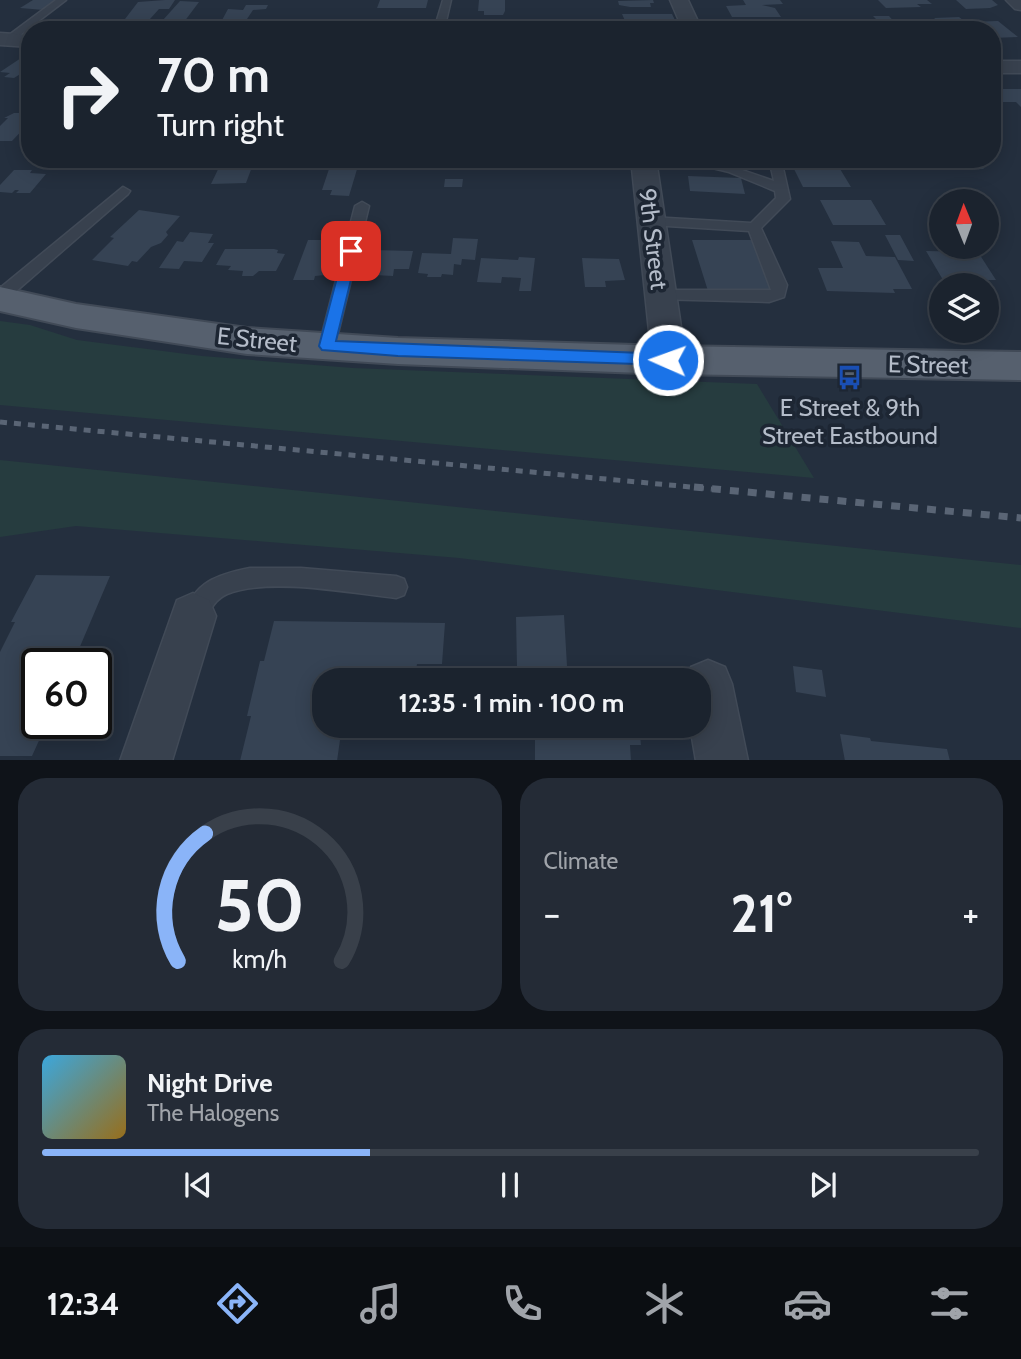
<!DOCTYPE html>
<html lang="en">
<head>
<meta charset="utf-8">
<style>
	:root { --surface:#1b232e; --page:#242b36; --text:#f1f3f6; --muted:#a0a4aa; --line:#39404a; --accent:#8ab4f8 }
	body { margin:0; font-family:Cabin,sans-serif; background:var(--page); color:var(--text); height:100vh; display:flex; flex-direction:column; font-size:26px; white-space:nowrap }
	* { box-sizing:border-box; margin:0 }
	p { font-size:23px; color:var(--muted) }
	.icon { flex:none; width:38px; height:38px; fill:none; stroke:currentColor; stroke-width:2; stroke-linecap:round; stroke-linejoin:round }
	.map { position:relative; height:760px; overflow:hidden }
	.drawer { display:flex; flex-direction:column; gap:18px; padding:18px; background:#0f1319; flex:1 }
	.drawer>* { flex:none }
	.hud { position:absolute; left:21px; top:21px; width:980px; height:147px; border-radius:28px; box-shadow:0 4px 18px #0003,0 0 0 2px var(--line); background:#1b232e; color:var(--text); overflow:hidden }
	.needle { width:46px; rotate:359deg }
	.fabs { position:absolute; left:929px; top:189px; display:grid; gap:14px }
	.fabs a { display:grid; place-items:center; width:70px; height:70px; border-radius:50%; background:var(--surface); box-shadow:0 4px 18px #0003,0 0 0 2px var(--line); font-size:35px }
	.speed { position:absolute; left:21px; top:648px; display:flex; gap:14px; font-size:35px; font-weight:700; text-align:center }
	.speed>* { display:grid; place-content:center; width:91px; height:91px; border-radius:50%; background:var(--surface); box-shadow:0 4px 18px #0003,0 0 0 2px var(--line); line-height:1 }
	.speed .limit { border:4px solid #111; border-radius:10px; background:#fff; color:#111 }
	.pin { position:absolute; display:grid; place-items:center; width:60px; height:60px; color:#fff; margin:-30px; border-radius:14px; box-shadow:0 4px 10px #0006 }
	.me { position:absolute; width:77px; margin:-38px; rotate:272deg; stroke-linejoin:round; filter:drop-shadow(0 0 5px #0008) }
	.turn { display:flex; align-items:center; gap:24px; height:147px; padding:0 21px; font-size:32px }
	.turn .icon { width:91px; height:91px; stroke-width:2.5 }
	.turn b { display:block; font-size:49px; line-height:60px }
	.big { font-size:52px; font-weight:700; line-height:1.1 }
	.drawer .card { flex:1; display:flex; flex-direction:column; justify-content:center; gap:10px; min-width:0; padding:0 24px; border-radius:28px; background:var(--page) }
	.drawer .dial { align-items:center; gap:0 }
	.dial svg { height:182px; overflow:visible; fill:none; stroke:var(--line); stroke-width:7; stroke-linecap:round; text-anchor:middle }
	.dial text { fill:var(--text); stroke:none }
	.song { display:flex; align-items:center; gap:21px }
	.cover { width:84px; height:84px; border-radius:10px; background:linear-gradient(135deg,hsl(200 70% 55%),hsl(40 70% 35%)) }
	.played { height:7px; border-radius:4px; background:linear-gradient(90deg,var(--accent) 35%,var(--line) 35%) }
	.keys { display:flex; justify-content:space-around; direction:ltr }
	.heat { display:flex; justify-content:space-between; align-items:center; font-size:38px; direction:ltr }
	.drawer .tiles { flex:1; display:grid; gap:18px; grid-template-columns:1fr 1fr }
	.card:last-child { grid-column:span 2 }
	.trip { position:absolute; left:312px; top:668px; width:399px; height:70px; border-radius:28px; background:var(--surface); box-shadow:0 4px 18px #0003,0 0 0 2px var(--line); font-weight:700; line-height:70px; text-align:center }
	.menu { display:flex; height:112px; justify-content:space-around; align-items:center; background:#0b0e12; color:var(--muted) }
	.menu .icon { width:49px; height:49px }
	.menu .on { color:var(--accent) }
	.menu b { font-size:32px; color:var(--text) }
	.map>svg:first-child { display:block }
	.green { fill:#263c3f }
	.building { fill:#364354 }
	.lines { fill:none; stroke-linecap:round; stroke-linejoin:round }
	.lane-casing { stroke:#414a57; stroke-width:3 }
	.street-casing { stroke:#414a57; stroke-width:3 }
	.primary-casing { stroke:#414a57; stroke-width:4 }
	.lane { fill:#38414e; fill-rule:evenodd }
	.street { fill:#38414e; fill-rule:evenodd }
	.primary { fill:#56606e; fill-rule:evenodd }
	.rail-far1 { stroke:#5a6575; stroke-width:5; stroke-dasharray:7 7; stroke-linecap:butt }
	.rail { stroke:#5a6575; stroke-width:7; stroke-dasharray:9 9; stroke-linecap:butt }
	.route { fill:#1a73e8; stroke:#114b97; stroke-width:2 }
	.labels { text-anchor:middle; stroke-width:7; stroke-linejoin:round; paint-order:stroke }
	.street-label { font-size:24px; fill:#b4bcc9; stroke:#1d2633 }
	.poi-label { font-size:24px; fill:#b4bcc9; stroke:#1d2633 }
</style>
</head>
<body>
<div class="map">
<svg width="1021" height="761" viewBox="0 0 1021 761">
	<rect width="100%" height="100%" fill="#242f3e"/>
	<path class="green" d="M0 321 30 325 77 340 202 356 353 368 757 384 814 478 0 405Z
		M0 460 1021 565V628L459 558 76 526 0 537Z"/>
	<path class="building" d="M33 0H57L44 10 20 8Z
		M165 0H175L169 9H159L150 19 130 22 133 19H125L138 2Z
		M380 0H428L426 8H377Z
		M479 0H505V11L503 15H484V11H478Z
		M653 0 654 3H650L651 7H630L619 5 618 1Z
		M743 0H780L783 4 762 5 775 8 781 17H732L726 6 746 5Z
		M878 0H927L932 4H917L921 7 886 8Z
		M956 0H992L998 5 990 8 966 9Z
		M180 1 199 2 178 30H154Z
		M246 5H268L266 9 253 10 245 22H221L228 9 243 10Z
		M622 14H672L675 20H654L658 30H629Z
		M873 16H889L897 25H882Z
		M959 17 972 27 946 28 934 18Z
		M319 21H334L333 25 345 26H378L376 30H314Z
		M998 21 1018 37 992 38V30H977L968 22Z
		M27 54H30V68L14 78 4 77 10 73 0 72Z
		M992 89H1021V107L1016 102H998L992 96Z
		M14 113H30V122L12 141H0V126L8 118H4Z
		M223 159H255L246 183 211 184Z
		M549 159H609V163L607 167 570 165V163Z
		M801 159H834L851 187H803L794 169H806Z
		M937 163H979L984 169 943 170Z
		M330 166H358L349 196 330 195 332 190H322Z
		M14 170H32L30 173 46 174 30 193H16L19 190H15L12 193 0 192V185Z
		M688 176 741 178 745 194 690 191Z
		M445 179H463L462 187H444Z
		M820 200H871L886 225H833Z
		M139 210 180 216 166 232 168 235 161 243 151 247 137 262 132 261 128 266 92 260 114 238 110 237Z
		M190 232 213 234 208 243H214L202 262 184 261 179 269 159 268 177 241 183 242Z
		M885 235H900L914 261 898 260Z
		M453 238 478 239 475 260 462 259 461 265 454 264 453 275 442 274 441 277H427L428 274 418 273 422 253 451 254Z
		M308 240H326L324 245H344L335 274 315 276 314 280H293Z
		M692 240H752L772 291H708Z
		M831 241 859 242 866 256 895 257 912 289H893L895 293 827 291 818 268H843Z
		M225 249H274L278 250 277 253 285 254 276 271H259L253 276H242L243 271 228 270 231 266 216 265Z
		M371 250 413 251 409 269H394L393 276 374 275 375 268 366 269Z
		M926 251 978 252 996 280H988L993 291 987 290V285H957L954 280H943Z
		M519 257 535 258 531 291H519L521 278 502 277 501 283 477 282 481 258 518 260Z
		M582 258 619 259 625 280 605 281 606 287H585Z
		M36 575 110 576 73 663H37V723H47L32 756H0V652L15 622H11Z
		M564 615 567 666 517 667 516 617Z
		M274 621 445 623 442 664H417L416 670 373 669 371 681H324V726H342L337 761H240L251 716H247L260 661H264Z
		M793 666 822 670 826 697 796 692Z
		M535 726H639L641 745H630L631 761 535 760Z
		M840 734 870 738 871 741 947 749 950 761H845Z"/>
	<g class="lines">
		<defs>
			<path id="lane" d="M56 0H66L11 42H5V38Z
				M443 0H451L444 30H434Z
				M675 159H710L774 181 769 159H781L790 199 761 228 787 285 784 297 769 302 654 299 652 295 654 291 660 290H771L749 231 651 225 644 221 651 217 751 223 776 198 775 191 729 172Z
				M123 187 130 191 128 194 6 300 0 301V288Z
				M362 202 369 206 335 346 327 352 319 346 355 206Z
				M250 568H301L396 576 404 579 407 587 404 595 396 598C350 593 269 577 227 594 210 601 209 621 193 627L185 624 182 616C196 582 215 575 250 568Z"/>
			<path id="street" d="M670 0H688L702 30H683Z
				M1006 0H1021V10L1015 9Z
				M0 33 30 35V47L0 45Z
				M992 61H1021V73H992Z
				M631 159H656L686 360 681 369 669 373 657 369 652 360Z
				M193 593 209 600 216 616 172 761H120L177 600Z
				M708 660 725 667 732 684 748 761H696L690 726H698V681H685L691 667Z"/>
			<path id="primary" d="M0 287 76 304 247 328 398 338 669 346 1021 352V380L669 374 398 364 247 354 76 328 0 311Z"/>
		</defs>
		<use href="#lane" class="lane-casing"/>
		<use href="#street" class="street-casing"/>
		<use href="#primary" class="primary-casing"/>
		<use href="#lane" class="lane"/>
		<use href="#street" class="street"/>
		<use href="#primary" class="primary"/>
		<path class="rail-far1" d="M0 422 712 489"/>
		<path class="rail" d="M694 487 1021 518"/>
	</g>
	<path class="route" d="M351 247 358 251 336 341 668 354 676 360 668 365 398 356 322 350 319 346 344 251Z"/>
	<defs>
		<symbol id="bus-bare" viewBox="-9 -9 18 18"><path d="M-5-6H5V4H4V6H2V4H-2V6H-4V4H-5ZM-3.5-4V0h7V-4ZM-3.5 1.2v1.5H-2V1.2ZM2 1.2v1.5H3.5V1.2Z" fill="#1a4fb4" stroke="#1d2633" stroke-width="2.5" paint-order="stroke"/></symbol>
	</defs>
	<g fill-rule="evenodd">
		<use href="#bus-bare" x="832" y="360" width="35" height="35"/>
	</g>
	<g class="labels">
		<g class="street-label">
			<text transform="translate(653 239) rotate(83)" y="8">9th Street</text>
			<text transform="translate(257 340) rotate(6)" y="8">E Street</text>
			<text transform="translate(928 365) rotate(1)" y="8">E Street</text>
		</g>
		<g class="poi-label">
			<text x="850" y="416">E Street &amp; 9th<tspan x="850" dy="28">Street Eastbound</tspan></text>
		</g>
	</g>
</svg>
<div class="fabs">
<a><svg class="needle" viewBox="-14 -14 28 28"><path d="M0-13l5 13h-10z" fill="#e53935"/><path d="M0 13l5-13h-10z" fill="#a0a4aa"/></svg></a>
<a><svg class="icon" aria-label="layers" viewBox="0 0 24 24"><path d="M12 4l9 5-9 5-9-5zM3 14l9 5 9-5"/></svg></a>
</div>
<div class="speed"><div class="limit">60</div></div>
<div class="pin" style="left:351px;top:251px;background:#d93025"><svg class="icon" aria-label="arrive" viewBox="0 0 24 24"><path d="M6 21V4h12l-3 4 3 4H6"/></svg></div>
<svg class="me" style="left:668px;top:360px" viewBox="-20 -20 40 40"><circle r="17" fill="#1a73e8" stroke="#fff" stroke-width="3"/><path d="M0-11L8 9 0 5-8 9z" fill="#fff"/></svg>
<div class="trip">12:35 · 1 min · 100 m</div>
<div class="hud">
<div class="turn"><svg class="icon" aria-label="right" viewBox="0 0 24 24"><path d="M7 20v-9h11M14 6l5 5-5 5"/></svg><div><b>70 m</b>Turn right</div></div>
</div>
</div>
<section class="drawer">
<div class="tiles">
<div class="card dial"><svg viewBox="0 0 100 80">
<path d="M14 69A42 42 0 1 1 86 69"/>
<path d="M14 69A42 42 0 0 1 26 13" stroke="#8ab4f8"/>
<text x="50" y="56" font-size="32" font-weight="700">50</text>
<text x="50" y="72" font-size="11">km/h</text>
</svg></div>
<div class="card"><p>Climate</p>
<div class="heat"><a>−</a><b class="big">21°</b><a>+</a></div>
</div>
<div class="card">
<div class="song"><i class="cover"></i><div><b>Night Drive</b><p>The Halogens</p></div></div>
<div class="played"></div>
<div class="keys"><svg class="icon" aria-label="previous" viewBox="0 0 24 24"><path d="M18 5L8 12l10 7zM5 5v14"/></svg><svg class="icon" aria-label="pause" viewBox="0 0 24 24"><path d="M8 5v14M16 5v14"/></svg><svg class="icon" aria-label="next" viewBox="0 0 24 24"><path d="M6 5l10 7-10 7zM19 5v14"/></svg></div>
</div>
</div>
</section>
<nav class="menu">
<b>12:34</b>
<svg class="icon on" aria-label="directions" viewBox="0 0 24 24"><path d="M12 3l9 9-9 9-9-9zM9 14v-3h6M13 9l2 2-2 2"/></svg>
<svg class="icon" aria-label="music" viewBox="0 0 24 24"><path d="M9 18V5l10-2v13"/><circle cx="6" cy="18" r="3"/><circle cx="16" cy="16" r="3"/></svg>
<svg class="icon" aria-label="phone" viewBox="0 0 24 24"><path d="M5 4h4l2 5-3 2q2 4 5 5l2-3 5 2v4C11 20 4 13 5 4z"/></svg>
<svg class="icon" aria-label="climate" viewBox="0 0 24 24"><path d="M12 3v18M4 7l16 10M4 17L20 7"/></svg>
<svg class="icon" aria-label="car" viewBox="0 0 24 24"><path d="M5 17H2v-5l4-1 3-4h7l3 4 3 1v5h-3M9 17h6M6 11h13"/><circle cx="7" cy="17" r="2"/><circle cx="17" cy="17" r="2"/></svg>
<svg class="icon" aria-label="filters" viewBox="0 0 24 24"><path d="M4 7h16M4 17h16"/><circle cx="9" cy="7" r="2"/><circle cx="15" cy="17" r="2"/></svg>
</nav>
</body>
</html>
